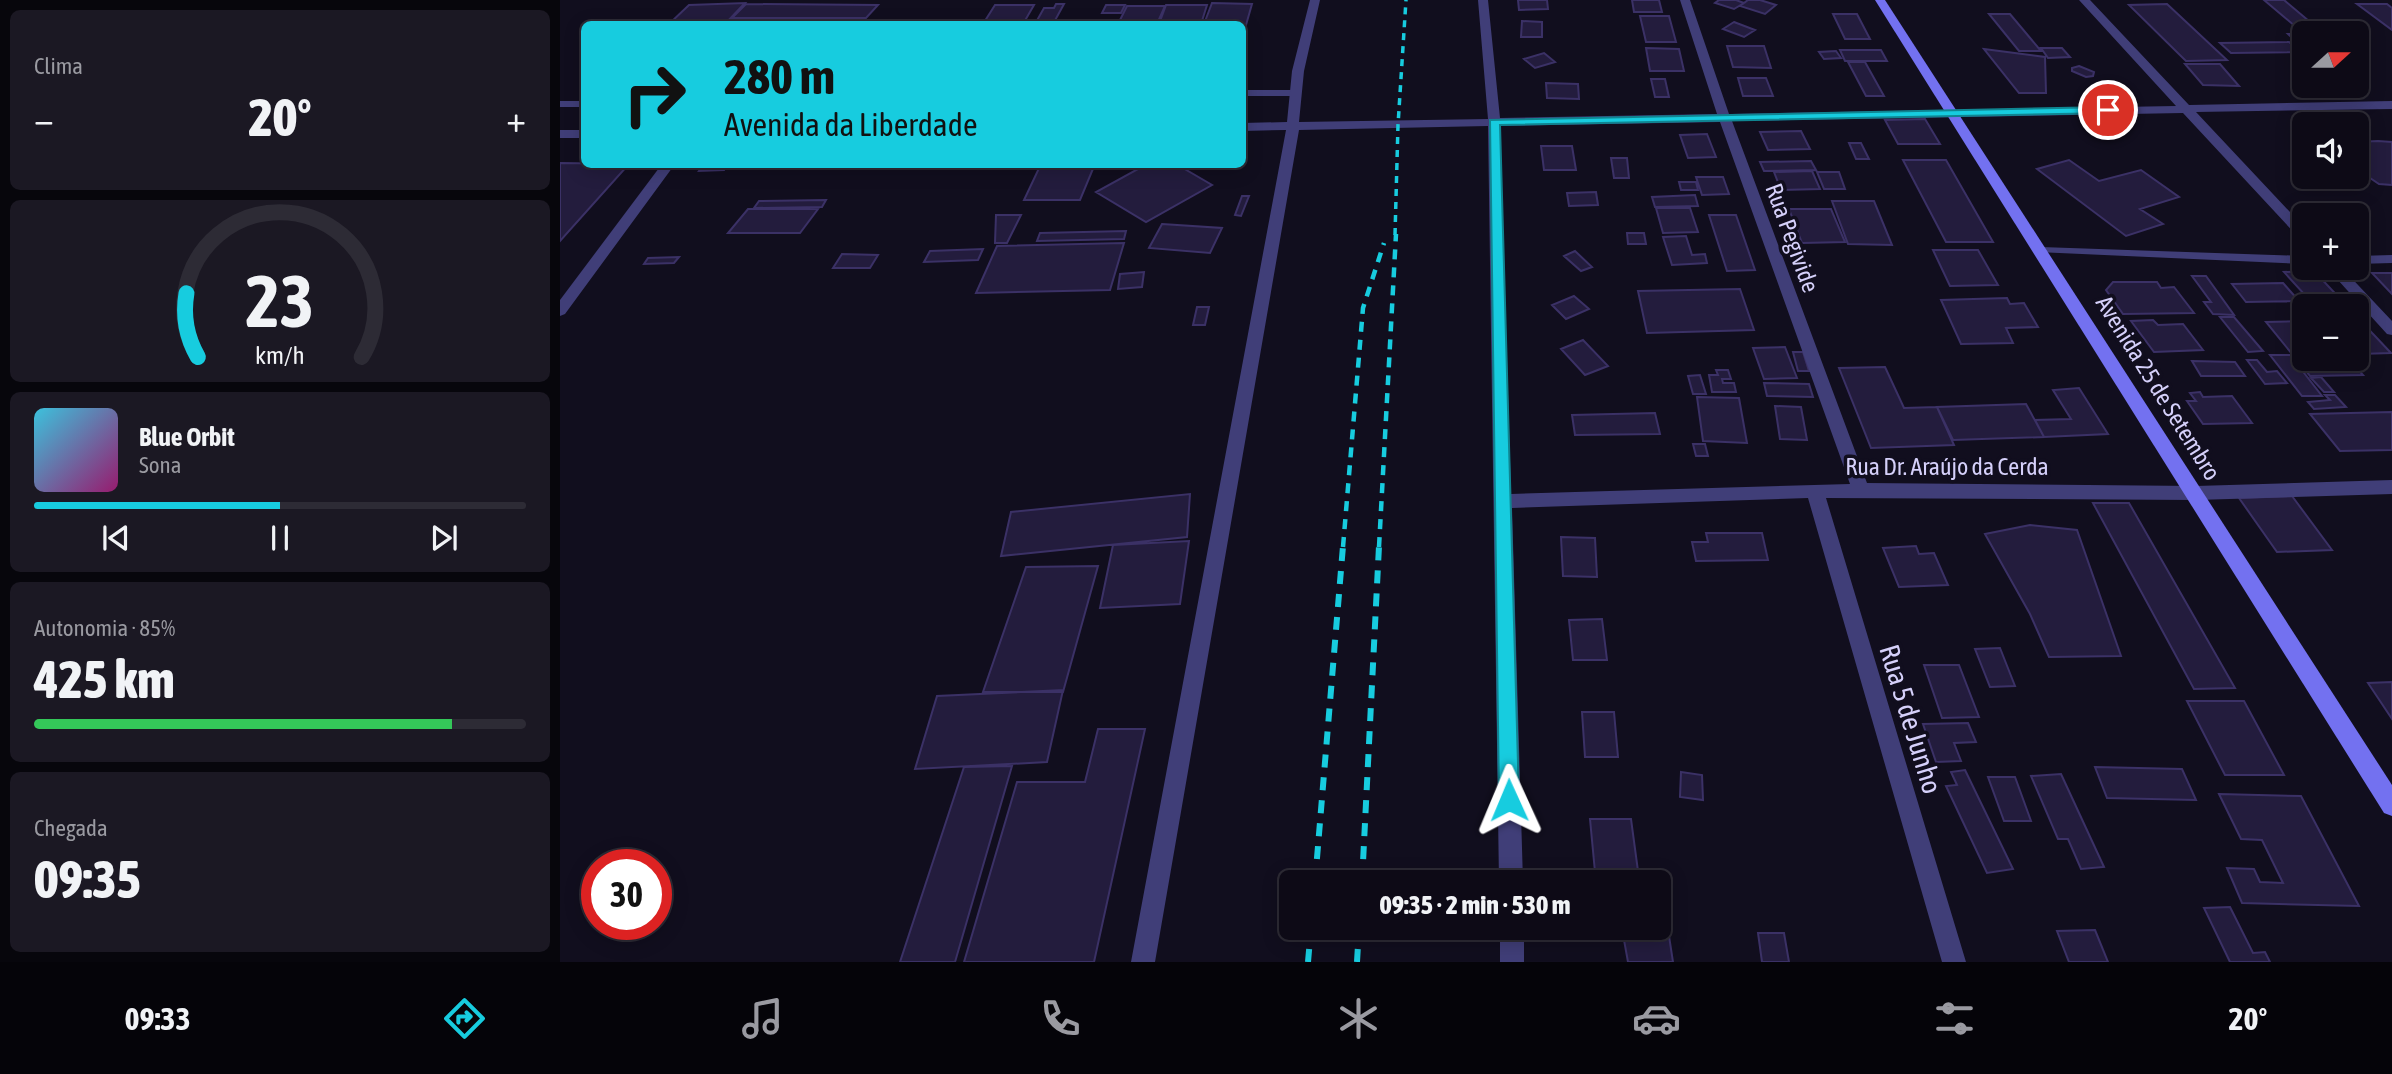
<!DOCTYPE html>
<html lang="pt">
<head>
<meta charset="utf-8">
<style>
	:root { --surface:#0d0a16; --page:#1b1823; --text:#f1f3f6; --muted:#9a9aa1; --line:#2d2b35; --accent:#17ccdf }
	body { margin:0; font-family:"Asap Condensed",sans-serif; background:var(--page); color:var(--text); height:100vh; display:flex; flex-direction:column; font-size:26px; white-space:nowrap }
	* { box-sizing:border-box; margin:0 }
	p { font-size:23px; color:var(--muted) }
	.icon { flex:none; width:38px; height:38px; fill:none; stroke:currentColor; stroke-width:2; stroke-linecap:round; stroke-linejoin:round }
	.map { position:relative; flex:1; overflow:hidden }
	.panel { display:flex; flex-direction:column; gap:10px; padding:10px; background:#07060c; width:560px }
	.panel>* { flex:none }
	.top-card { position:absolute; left:21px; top:21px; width:665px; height:147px; border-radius:10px; box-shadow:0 4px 18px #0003,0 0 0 2px var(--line); background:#17ccdf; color:#111; overflow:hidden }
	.needle { width:46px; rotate:69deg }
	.fabs { position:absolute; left:1732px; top:21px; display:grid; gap:14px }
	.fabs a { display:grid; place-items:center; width:77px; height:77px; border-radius:10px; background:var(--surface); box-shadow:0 4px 18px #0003,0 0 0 2px var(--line); font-size:35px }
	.speed { position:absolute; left:21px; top:849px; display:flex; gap:14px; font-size:35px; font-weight:700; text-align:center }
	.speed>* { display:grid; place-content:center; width:91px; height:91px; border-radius:50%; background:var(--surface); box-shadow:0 4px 18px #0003,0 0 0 2px var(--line); line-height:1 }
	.speed .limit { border:10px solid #d22; background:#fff; color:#111 }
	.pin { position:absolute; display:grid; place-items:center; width:60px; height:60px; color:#fff; margin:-30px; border:4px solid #fff; border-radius:50%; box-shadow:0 2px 7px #0007 }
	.me { position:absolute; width:77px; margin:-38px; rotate:359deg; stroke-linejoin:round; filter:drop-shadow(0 0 5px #0008) }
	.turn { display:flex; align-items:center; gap:24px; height:147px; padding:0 28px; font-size:32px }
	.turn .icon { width:91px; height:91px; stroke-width:2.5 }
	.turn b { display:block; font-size:49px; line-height:60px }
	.big { font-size:52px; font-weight:800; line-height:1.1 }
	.panel .card { flex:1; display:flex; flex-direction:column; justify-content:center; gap:10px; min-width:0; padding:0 24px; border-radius:10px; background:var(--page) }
	.panel .dial { align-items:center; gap:0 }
	.dial svg { height:182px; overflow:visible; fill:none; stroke:var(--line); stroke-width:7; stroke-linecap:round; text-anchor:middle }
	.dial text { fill:var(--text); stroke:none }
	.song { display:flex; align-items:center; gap:21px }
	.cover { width:84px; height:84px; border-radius:10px; background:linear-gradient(135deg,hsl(190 70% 55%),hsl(320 70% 35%)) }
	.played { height:7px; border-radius:4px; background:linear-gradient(90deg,var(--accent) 50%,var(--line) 50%) }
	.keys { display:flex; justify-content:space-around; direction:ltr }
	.heat { display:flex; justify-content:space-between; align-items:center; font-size:38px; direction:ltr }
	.charge { height:10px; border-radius:5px; background:linear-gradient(90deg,#34c759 85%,var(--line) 0) }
	.trip { position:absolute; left:719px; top:870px; width:392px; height:70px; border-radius:10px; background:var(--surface); box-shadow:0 4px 18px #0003,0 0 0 2px var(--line); font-weight:800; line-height:70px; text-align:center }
	.tab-bar { display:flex; height:112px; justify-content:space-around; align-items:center; background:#050409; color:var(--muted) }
	.tab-bar .icon { width:49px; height:49px }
	.tab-bar .active { color:var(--accent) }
	.tab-bar b { font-size:32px; color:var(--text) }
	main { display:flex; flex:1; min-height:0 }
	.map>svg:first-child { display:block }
	.building { fill:#231c3d; stroke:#3b3166; stroke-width:2 }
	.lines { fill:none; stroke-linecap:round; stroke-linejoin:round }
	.lane { fill:#403e78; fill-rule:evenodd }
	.street { fill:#403e78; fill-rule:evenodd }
	.secondary { fill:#7371f0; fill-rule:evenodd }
	.rail-far2 { stroke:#17ccdf; stroke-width:3.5; stroke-dasharray:7 6; stroke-linecap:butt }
	.rail-far1 { stroke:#17ccdf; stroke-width:4.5; stroke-dasharray:10 8; stroke-linecap:butt }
	.rail { stroke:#17ccdf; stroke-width:6; stroke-dasharray:13 10; stroke-linecap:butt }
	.route { fill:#17ccdf; stroke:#0f8591; stroke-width:2 }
	.labels { text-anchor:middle; stroke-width:7; stroke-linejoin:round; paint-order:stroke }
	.street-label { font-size:24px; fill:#d5d0fa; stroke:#110e1e }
	.near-street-label { font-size:28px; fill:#d5d0fa; stroke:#110e1e }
</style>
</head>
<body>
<main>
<section class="panel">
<div class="card"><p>Clima</p>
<div class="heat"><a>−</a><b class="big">20°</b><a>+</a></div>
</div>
<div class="card dial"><svg viewBox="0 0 100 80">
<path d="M14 69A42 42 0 1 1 86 69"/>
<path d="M14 69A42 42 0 0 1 9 41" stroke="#17ccdf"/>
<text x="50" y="56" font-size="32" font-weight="700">23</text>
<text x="50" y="72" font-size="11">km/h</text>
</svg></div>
<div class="card">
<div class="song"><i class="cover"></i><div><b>Blue Orbit</b><p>Sona</p></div></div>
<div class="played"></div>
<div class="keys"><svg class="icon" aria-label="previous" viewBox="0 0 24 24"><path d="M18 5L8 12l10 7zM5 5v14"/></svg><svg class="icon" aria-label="pause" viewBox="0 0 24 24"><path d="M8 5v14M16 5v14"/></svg><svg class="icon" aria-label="next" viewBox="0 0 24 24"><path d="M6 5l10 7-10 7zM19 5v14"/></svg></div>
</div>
<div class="card"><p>Autonomia · 85%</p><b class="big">425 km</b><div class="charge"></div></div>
<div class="card"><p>Chegada</p><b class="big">09:35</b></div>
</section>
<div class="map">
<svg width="1832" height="962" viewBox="0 0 1832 962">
	<rect width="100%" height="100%" fill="#110e1e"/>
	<path class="building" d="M958 0H987L988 9 959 10Z
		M1072 0H1099L1102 12H1074Z
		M1159 0H1176L1184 3 1174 9 1155 3Z
		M1188 0H1200L1216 5 1205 14 1180 6Z
		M1704 0H1724L1762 32H1742Z
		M185 3 165 24H109L129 5Z
		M652 3 692 4 686 25 644 24Z
		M186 4 318 5 306 18H172Z
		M496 4H504L493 24H475L484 8H494Z
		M1607 4 1667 60 1626 61 1569 5Z
		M1797 4H1827L1832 8V30Z
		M435 5H474L463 24H423Z
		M546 5H565L561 13H542Z
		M606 5H647L641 24H599Z
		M567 6H605L597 24H558Z
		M1273 14H1297L1310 39H1285Z
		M1429 14H1450L1481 51H1459Z
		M1080 16H1109L1116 42H1086Z
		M962 21 982 22V37H961Z
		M1174 22 1195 30 1184 37 1163 29Z
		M1728 34H1742L1745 37V50Z
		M1729 42 1741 52 1671 53 1660 43Z
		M1167 46H1204L1211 68 1173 67Z
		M1086 48 1119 49 1124 71H1090Z
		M1481 48H1502L1510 57 1488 58Z
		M1424 49 1485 57 1486 93H1459Z
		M1280 50H1321L1327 61H1285Z
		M1276 51 1281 58 1264 59 1259 52Z
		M984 53 995 62 975 68 964 59Z
		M1288 62H1305L1324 96H1306Z
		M1625 64H1660L1679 86 1643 85Z
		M1519 66 1534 72 1533 76 1526 77 1512 71V68Z
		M1178 78H1206L1213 96H1183Z
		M1091 79H1105L1109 97H1095Z
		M986 83 1018 84 1019 99 987 98Z
		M1365 119 1380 144H1338L1325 120Z
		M1241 131 1250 149 1208 150 1200 132Z
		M1147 134 1156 157 1128 158 1120 135Z
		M1818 141 1832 142V185L1819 184 1810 178 1764 181 1760 177H1797V157H1804L1797 151V142Z
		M1289 143H1301L1309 159H1296Z
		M981 146H1012L1016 170H984Z
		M1051 158H1067L1069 178H1054Z
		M1343 160H1386L1433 242H1386Z
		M1509 160 1539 181 1581 170 1619 197 1580 209 1603 224 1566 236 1477 169Z
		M1251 161 1256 170 1204 171 1200 162Z
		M0 163 69 164 0 241Z
		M144 164H168L164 170 139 171Z
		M481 164H535L520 200H464Z
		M587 164H616L652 185 586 222 536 192Z
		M1252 171 1260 189 1221 190 1214 172Z
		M1257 172H1279L1285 189H1264Z
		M1136 177H1163L1169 194 1142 195Z
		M1119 182H1136L1138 190H1121Z
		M1036 192 1038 205 1009 206 1007 193Z
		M1135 195 1138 206 1095 207 1092 197Z
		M682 196H689L681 216 675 215Z
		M266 200 262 207 194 208 199 201Z
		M1272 201H1314L1332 245 1288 244Z
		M1096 208H1130L1138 232 1103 233Z
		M188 209H258L240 233H168Z
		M1229 209H1271L1285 242 1242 243Z
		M436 215H461L447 243H435Z
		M1149 215H1176L1195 270 1167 271Z
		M602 224 662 228 650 253 589 248Z
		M566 231 564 239 477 241 480 233Z
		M1067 233H1084L1086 244H1068Z
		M1126 236 1132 255 1145 254 1147 263 1112 265 1103 237Z
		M564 243 550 290 416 293 437 246Z
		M423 249 418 260 364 262 370 251Z
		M1373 250H1418L1438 285 1390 286Z
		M1015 251 1032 267 1021 271 1004 256Z
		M282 254 318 255 310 268H273Z
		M119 257 114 263 84 264 88 258Z
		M1754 271 1787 306H1755L1724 272Z
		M584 272 582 287 558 289 560 274Z
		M1812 273H1832V294Z
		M1632 276H1646L1674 315 1653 314 1644 302H1651Z
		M1553 282H1597L1601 288 1614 287 1634 313 1563 314 1546 290Z
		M1723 283 1739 301 1686 302 1672 284Z
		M1180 289 1194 330 1087 333 1078 291Z
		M1014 296 1029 309 1006 319 992 305Z
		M1447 298 1450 304 1464 303 1478 327 1446 328 1453 343 1401 344 1381 300Z
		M637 307H649L645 325H633Z
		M1660 317H1674L1703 351 1688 352Z
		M1797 317 1831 353 1799 354Z
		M1593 320 1598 325 1623 324 1643 350 1594 352 1571 321Z
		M1745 321V359H1789L1803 375 1750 376 1706 322Z
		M1023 340 1048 366 1025 375 1001 349Z
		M1225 347 1237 378 1204 379 1193 348Z
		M1233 352H1243L1249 371H1238Z
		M1710 355H1730L1762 396H1742Z
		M1687 360H1697L1707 372 1717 371 1727 383 1705 384Z
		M1632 361 1675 362 1685 376H1641Z
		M1325 367 1344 408 1377 407 1394 445 1311 448 1279 368Z
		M1156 370H1168L1171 379H1162L1163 383H1174L1176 392H1152L1149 375H1158Z
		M1140 375 1146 394H1133L1128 376Z
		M1761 377 1774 392H1764L1751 378Z
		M1204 383 1249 384 1253 397 1207 396Z
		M1519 388 1548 434 1484 437 1475 420 1511 419 1493 390Z
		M1640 392 1643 397 1672 396 1692 423 1643 424 1627 401H1636L1630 393Z
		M1765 395H1775L1786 407 1754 409 1748 402 1770 400Z
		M1137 397 1179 398 1187 443 1143 441Z
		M1466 404 1484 437 1393 440 1377 407Z
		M1215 406 1241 407 1247 440 1220 439Z
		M1832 412V450L1780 451 1750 414Z
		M1095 413 1100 434 1015 435 1012 415Z
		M1133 444H1145L1148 456H1136Z
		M630 494 627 537 441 556 451 512Z
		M1732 496 1772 550 1717 552 1679 498Z
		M1533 503H1569L1675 688 1634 689Z
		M1470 525 1517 530 1561 656 1489 657 1470 614 1425 534Z
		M1146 533H1202L1208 560 1136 561 1132 542H1148Z
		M1001 537 1035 538 1037 577 1003 576Z
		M629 541 620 604 540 608 553 545Z
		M1356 546 1359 554 1374 553 1388 585 1339 587 1323 548Z
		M538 566 503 692H423L466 567Z
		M1042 619 1047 660H1013L1009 620Z
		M1440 648 1455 686 1430 687 1415 649Z
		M1364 665H1399L1419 717 1382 718Z
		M1832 682V719L1808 683Z
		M503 690 487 762 355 769 377 696Z
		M1627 701H1684L1724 775H1665Z
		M1022 712H1054L1058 757H1025Z
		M1408 723 1416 742 1394 743 1401 761 1376 762 1363 724Z
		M538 729H585L534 962H404L457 782H525Z
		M452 766 395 962H340L404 767Z
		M1535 767 1622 769 1636 800 1547 798Z
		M1405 770 1453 869 1427 873 1386 786 1397 785 1391 772Z
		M1121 772 1142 775 1143 800 1120 797Z
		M1501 774 1544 867 1521 869 1508 839H1498L1471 776Z
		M1428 777H1455L1471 821H1444Z
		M1659 794 1741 796 1799 906 1682 903 1667 868 1694 869 1700 882 1723 883 1702 840 1681 839Z
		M1030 819H1071L1078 871 1035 872Z
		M1670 907 1693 953 1705 952 1710 962H1670L1644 908Z
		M1535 930 1548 962H1509L1497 931Z
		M1198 933H1224L1229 962H1202Z
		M1109 936 1113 962H1068L1064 940Z"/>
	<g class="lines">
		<path class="lane" d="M682 90H736L741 93 736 96H682Z
			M0 101H24V107H0Z
			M1481 247 1745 256V264L1477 252V248Z
			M1832 255V263L1797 264V256Z"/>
		<path class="street" d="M750 0H760L744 71 739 122 928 119 918 0H928L940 118 1157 114 1120 0H1130L1169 114 1616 106 1519 0H1530L1629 105 1832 101V109L1636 112 1745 228V240L1740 239 1623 113 1172 121 1307 483 1636 486 1832 480V494L1636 500 1266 498 1406 962H1382L1248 498 952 508 963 882H939L928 126 739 130 595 962H571L726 130 682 131V123L727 122 732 71ZM1160 122 1290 484 951 494 940 126Z
			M0 130H24V138H0Z
			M102 164H115L5 314 0 316V300Z
			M1767 268H1782L1832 321V335L1827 334Z
			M940 928H964V962H940Z"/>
		<path class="secondary" d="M1315 0H1325L1832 785V816L1824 813Z"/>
		<path class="rail-far2" d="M835 235 838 125 846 0"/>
		<path class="rail-far1" d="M783 547 803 308 824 243
			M819 547 836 234"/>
		<path class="rail" d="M755 882 783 546
			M802 882 819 546
			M748 962 751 928
			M797 962 799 928"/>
	</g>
	<path class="route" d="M1548 107 1552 108V113L940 125 959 800 956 807 949 810 942 807 939 800 930 120Z"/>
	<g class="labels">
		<g class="street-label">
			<text transform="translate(1232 238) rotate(70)" y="8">Rua Pegivide</text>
			<text transform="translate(1598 388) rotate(58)" y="8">Avenida 25 de Setembro</text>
			<text x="1387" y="475">Rua Dr. Araújo da Cerda</text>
		</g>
		<g class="near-street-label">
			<text transform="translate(1351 719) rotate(73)" y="10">Rua 5 de Junho</text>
		</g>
	</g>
</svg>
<div class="fabs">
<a><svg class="needle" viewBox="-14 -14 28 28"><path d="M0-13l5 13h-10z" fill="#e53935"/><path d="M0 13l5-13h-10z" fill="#9a9aa1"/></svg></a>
<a><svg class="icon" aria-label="sound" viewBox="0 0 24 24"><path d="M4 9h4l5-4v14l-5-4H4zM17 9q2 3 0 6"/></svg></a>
<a>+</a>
<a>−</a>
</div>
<div class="speed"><div class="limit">30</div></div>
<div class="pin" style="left:1548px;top:110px;background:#d93025"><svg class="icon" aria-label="arrive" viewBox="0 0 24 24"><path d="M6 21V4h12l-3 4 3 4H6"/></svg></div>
<svg class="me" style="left:949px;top:800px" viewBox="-20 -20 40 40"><path d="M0-17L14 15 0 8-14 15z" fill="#17ccdf" stroke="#fff" stroke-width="4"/></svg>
<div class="trip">09:35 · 2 min · 530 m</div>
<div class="top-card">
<div class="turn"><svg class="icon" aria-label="right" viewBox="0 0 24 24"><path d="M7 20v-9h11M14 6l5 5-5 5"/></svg><div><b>280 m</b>Avenida da Liberdade</div></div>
</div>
</div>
</main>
<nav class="tab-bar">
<b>09:33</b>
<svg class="icon active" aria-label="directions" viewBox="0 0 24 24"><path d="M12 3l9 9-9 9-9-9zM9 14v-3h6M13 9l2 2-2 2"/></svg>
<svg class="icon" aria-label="music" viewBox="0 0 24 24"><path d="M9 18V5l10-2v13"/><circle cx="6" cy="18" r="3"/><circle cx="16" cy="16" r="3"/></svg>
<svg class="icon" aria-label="phone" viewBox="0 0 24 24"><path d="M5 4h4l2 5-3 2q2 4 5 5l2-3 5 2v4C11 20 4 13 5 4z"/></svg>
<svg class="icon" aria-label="climate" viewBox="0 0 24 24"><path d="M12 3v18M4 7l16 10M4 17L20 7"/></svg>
<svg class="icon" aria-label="car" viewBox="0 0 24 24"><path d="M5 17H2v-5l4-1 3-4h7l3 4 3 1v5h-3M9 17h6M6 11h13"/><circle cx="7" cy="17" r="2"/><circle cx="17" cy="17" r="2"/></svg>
<svg class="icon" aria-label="filters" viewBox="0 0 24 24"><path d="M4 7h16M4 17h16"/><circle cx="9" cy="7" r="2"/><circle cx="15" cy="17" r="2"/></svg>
<b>20°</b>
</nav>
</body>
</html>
